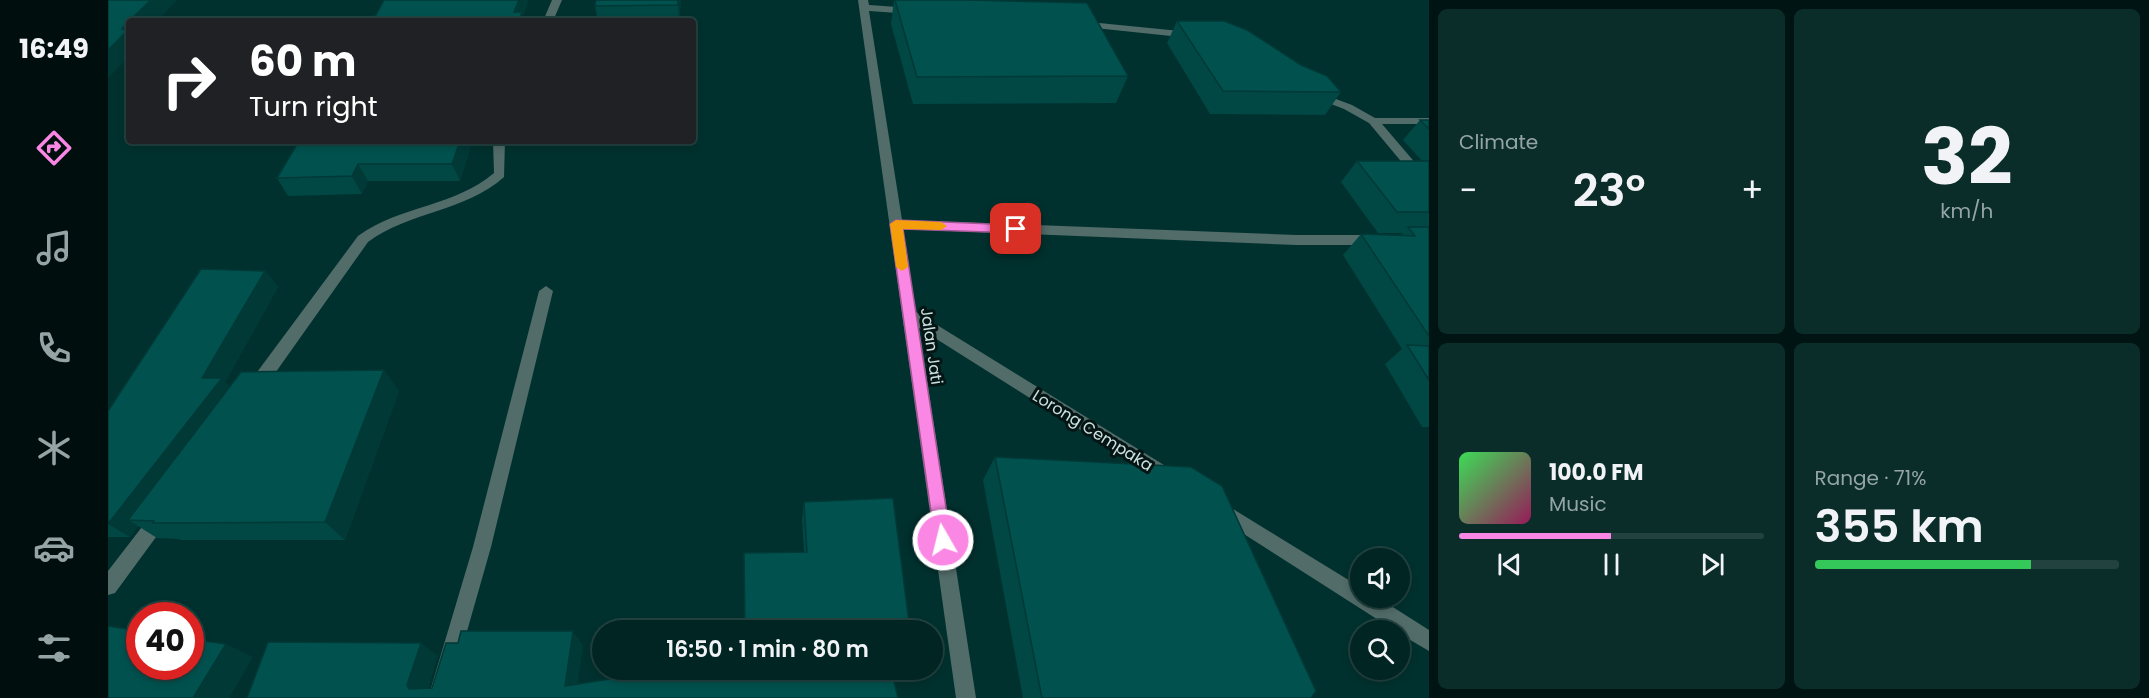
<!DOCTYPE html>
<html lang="en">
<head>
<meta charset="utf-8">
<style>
	:root { --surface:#002522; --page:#0a2d2a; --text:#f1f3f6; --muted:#95a5a5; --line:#224240; --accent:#fb87e5 }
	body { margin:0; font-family:Poppins,sans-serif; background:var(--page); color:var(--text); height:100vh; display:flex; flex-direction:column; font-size:22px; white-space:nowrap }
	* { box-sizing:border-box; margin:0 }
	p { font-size:20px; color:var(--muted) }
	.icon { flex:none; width:33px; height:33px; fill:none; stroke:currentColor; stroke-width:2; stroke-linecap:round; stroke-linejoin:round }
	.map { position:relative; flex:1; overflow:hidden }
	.side { display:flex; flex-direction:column; gap:9px; padding:9px; background:#001413; width:720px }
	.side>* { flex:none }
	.banner { position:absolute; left:18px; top:18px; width:570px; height:126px; border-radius:6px; box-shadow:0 3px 9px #0003,0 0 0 2px var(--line); background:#202124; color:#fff; overflow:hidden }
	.fabs { position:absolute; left:1242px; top:548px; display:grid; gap:12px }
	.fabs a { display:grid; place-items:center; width:60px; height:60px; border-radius:50%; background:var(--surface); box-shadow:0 3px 9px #0003,0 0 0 2px var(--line); font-size:30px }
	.speed { position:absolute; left:18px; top:602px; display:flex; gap:12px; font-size:30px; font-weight:700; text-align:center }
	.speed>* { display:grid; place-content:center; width:78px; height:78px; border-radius:50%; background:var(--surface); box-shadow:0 3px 9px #0003,0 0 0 2px var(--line); line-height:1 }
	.speed .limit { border:9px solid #d22; background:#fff; color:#111 }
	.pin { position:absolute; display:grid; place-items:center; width:51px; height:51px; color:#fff; margin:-26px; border-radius:12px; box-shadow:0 3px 9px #0006 }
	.me { position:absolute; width:66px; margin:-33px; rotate:352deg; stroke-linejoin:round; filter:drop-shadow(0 0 4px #0008) }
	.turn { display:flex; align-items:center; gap:21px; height:126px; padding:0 24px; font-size:27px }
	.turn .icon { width:78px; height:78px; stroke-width:2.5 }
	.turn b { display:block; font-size:42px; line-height:51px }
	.big { font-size:45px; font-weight:600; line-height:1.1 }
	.side .widget { flex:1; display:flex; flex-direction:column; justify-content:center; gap:9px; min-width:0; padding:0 21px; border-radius:9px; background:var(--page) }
	.side .dial { align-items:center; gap:0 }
	.dial b { font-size:78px; line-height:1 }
	.song { display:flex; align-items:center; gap:18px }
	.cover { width:72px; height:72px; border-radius:9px; background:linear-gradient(135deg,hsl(130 70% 55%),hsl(330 70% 35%)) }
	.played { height:6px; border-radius:3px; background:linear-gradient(90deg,var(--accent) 50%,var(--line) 50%) }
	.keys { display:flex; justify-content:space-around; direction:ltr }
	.heat { display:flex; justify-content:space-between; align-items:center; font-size:33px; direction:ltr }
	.charge { height:9px; border-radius:4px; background:linear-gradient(90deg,#34c759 71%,var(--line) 0) }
	.side .tiles { flex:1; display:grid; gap:9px; grid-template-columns:repeat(2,1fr) }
	.trip { position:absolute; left:484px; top:620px; width:351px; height:60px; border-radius:30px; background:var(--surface); box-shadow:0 3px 9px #0003,0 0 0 2px var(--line); font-weight:600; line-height:60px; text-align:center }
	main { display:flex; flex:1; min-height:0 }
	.tab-bar { display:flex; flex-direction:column; width:108px; justify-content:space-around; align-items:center; background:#000f0e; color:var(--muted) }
	.tab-bar .icon { width:42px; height:42px }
	.tab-bar .active { color:var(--accent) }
	.tab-bar b { font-size:27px; color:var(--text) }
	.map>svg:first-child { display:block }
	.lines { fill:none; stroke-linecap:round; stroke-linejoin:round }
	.minor { fill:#526c69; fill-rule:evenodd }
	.wall { fill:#014744 }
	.shaded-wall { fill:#013937 }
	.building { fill:#01524f; stroke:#013937; stroke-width:1.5 }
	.route { fill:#fb87e5; stroke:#a35895; stroke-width:1.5 }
	.slow { fill:#f59e0b }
	.labels { text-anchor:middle; stroke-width:6; stroke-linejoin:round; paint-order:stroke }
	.street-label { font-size:16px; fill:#cbe2e0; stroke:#041514 }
</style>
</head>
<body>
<main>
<nav class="tab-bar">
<b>16:49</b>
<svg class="icon active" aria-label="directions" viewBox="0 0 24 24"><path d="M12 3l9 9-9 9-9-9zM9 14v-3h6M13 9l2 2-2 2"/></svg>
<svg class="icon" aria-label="music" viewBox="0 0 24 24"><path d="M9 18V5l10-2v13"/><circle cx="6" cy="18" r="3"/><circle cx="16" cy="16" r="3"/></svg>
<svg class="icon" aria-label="phone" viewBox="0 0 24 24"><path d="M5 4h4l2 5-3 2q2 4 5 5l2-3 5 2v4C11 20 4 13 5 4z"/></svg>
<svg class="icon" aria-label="climate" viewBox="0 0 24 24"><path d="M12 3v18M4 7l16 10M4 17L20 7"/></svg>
<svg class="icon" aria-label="car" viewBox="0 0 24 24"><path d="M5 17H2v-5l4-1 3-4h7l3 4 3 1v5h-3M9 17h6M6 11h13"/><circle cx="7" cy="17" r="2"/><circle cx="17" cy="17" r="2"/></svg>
<svg class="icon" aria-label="filters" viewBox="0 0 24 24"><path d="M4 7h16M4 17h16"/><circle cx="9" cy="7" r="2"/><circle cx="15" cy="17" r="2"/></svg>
</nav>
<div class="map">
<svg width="1321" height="698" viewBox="0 0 1321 698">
	<rect width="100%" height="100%" fill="#00312e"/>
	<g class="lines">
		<path class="minor" d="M444 0H454L445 21H435Z
			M750 0H760L761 5 804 8 809 11 804 14 761 11 794 220 1188 235H1267L1274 240 1267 245H1188L795 229 808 312 1064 470 1067 475 1064 480 1058 483 1052 480 811 328 868 698H848Z
			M971 21 1082 32 1087 35 1082 38 968 26V22Z
			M1209 92 1244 105 1267 118H1321V124H1274L1321 179V191L1317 190 1261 123 1236 109 1205 97V93Z
			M385 141H397L396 177C357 212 302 211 260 242L153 393 147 394 141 393 139 388 141 383 250 236C293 205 346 207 386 173Z
			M438 286 445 291 383 547 340 698H320L365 547 431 291Z
			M1112 501 1252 587V597H1269L1321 630V651L1292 634V630H1286L1106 515 1103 509 1106 503Z
			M53 508 59 510 62 516 59 522 7 593 0 595V571L47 510Z"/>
	</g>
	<path class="wall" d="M573 0 571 21H490L487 6Z
		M786 0H858L1020 76 1008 103 805 104 783 24Z
		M1069 21 1233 92 1217 115 1102 114 1059 43Z
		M1312 120H1321V427H1314L1277 364 1294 349 1235 255 1253 234 1292 235 1295 233H1270L1233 182 1249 161H1314L1295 140Z
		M364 141 352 181H260L254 194 180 196 169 178Z
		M157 271 170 287 117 382 122 386 291 391 237 540H73L70 539 49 538 30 526 22 537H0V411Z
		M887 457 1203 698H915L875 480Z
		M696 502 802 630 696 552 694 520Z"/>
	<path class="shaded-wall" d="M43 0H69L49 21H22Z
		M411 0H421L415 17 416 21H409L406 12Z
		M570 0H573L571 21 570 5Z
		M21 22V57L0 78V50L14 29Z
		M352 141H364L352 181 344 164Z
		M250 164 260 181 254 194 244 176Z
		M157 271 170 287 117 382 130 394 20 520 30 526 22 537 0 524 94 378Z
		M276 370 291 391 237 540 217 522Z
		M465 631 475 645 468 697 457 686Z
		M313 643 330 656 318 697 301 689 299 685Z
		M118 644 145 657 121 698H85Z"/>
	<path class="building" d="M0 0H43L21 21 14 29H21L0 50Z
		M276 0H411L406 12H414L411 21H261L264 16 268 15Z
		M488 0H570V5L487 6Z
		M787 0H858L979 3 1020 76 809 77Z
		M1069 21H1116L1139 30 1193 65 1219 76 1233 92 1115 91Z
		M1312 120H1321V129Z
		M191 141H352L344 164H250L244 176 169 178Z
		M1249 161H1321V212H1289Z
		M1300 227H1321V336L1253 234 1307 236Z
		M93 269 157 271 94 378H114L0 524V411Z
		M1299 345 1321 346V380Z
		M276 370 217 522 45 523 46 521 20 520 133 372Z
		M887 457 1083 467 1114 486 1208 691 1203 698H934Z
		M785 498 802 630H637L636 553 699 552 696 502Z
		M0 626 32 631V666H82V639L118 644 85 698H0Z
		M353 631H465L457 686 565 669H783L790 698H139L160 642 313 643 299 685 301 689 324 688 338 643H350Z"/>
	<path class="route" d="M788 220 908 225 913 229 908 233 795 229 843 540 841 546 835 548 829 546 827 540 782 224Z"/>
	<path class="slow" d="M788 220 833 222 839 226 833 230 795 229 800 267 794 271 788 267 782 224Z"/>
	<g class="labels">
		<g class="street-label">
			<text transform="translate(824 346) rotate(82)" y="6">Jalan Jati</text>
			<text transform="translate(985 430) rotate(32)" y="6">Lorong Cempaka</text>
		</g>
	</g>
</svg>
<div class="fabs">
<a><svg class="icon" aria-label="sound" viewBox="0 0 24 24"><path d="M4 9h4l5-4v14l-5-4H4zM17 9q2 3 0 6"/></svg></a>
<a><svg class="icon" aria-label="search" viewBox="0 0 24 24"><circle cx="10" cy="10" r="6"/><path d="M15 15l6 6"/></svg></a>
</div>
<div class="speed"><div class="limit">40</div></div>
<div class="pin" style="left:908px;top:229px;background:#d93025"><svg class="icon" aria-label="arrive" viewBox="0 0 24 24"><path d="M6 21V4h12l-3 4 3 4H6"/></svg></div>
<svg class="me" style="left:835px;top:540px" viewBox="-20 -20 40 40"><circle r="17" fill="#fb87e5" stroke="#fff" stroke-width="3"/><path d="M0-11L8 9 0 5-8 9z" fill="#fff"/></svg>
<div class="trip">16:50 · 1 min · 80 m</div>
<div class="banner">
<div class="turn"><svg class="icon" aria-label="right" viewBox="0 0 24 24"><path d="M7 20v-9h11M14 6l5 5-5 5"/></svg><div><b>60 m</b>Turn right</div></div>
</div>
</div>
<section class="side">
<div class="tiles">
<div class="widget"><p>Climate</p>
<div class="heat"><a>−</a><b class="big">23°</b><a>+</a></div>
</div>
<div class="widget dial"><b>32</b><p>km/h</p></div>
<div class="widget">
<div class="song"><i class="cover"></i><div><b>100.0 FM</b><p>Music</p></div></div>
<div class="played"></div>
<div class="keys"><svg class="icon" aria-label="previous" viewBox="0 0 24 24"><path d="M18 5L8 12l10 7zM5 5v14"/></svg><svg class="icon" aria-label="pause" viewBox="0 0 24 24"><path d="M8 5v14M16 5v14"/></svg><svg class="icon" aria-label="next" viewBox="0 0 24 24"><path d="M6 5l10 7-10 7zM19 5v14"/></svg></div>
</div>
<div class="widget"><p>Range · 71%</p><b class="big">355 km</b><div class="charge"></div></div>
</div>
</section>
</main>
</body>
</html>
